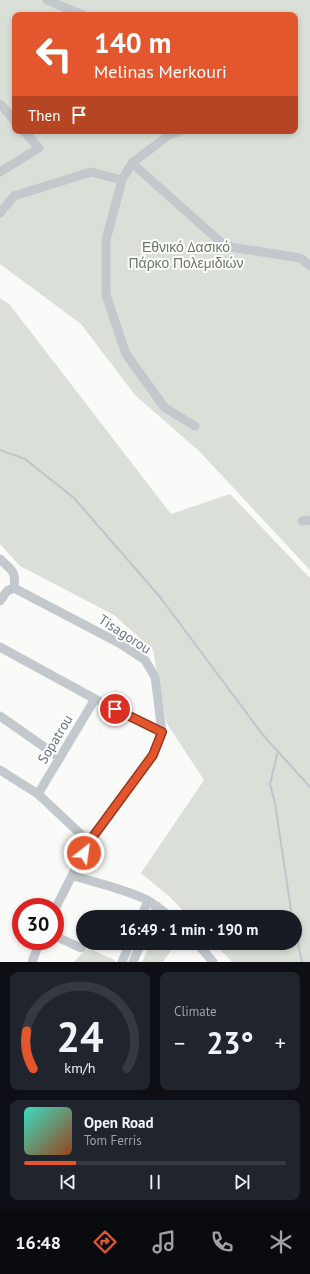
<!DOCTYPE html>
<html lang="en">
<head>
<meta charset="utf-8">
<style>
	:root { --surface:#171b24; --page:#20242c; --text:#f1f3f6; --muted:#9ea1a6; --line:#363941; --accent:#e4572e }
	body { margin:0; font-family:"PT Sans",sans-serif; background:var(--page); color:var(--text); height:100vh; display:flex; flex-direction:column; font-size:15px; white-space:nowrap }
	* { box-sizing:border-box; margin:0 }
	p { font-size:13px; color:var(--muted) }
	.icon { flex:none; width:22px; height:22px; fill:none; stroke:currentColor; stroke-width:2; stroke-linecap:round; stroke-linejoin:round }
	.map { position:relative; height:962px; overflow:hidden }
	.sheet { display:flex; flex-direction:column; gap:10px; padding:10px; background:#0d0f14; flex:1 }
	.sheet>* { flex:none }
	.top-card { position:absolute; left:12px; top:12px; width:286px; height:122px; border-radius:8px; box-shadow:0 2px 6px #0003; background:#e4572e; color:#fff; overflow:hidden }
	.speed { position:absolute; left:12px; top:898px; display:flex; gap:8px; font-size:20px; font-weight:700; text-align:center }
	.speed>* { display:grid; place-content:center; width:52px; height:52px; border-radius:50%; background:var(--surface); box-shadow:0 2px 6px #0003; line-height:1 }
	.speed .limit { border:6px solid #d22; background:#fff; color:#111 }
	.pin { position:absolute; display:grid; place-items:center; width:34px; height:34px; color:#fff; margin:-17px; border:2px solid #fff; border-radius:50%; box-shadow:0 1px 4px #0007 }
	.me { position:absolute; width:44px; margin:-22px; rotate:30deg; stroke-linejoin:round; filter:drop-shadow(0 0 3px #0008) }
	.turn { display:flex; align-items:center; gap:14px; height:84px; padding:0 16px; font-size:18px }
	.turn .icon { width:52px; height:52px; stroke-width:2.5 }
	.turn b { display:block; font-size:28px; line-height:34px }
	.then { display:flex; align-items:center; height:38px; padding:0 16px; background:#0003; gap:8px; font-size:15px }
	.big { font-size:30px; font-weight:600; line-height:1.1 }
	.sheet .tile { flex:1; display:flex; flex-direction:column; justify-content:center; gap:6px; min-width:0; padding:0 14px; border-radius:8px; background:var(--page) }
	.sheet .dial { align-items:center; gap:0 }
	.dial svg { height:104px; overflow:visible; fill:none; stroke:var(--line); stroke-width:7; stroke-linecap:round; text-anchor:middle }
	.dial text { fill:var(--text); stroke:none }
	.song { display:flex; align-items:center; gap:12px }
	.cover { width:48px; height:48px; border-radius:6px; background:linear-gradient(135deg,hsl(170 70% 55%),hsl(20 70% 35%)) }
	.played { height:4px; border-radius:2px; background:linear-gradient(90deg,var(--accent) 20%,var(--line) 20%) }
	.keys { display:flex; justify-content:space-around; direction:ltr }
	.heat { display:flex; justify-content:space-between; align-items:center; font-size:22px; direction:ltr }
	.sheet .tiles { flex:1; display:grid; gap:10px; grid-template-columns:1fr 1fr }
	.tile:last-child { grid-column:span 2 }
	.trip { position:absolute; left:76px; top:910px; width:226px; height:40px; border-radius:20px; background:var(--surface); box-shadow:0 2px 6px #0003; font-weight:600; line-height:40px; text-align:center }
	.menu { display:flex; height:64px; justify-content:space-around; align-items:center; background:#090b0e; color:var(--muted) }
	.menu .icon { width:28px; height:28px }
	.menu .active { color:var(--accent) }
	.menu b { font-size:18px; color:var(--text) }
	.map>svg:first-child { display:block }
	.green { fill:#dadfd7; fill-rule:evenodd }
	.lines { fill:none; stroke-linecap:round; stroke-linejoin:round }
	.stream { stroke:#bbc7cb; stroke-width:2 }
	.minor { stroke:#c3c8cc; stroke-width:9 }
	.route-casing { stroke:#94391e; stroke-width:10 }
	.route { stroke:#e4572e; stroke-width:7 }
	.labels { text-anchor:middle; stroke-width:4; stroke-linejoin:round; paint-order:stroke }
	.park-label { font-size:14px; fill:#687a64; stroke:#fff }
	.street-label { font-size:14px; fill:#657683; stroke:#fff }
</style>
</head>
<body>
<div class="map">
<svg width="310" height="962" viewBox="0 0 310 962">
	<rect width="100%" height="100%" fill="#fafaf8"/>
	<path class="green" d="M0 0H310V570L200 452 135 395 81 324 0 264ZM15 15H295V131H15Z
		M0 298 10 305 171 514 230 494 310 578V962H232L214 943H295V917H189L171 898 141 873 204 780 166 722 153 650 114 615 20 566 0 544Z
		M151 943H176L163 962H142Z
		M87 948 115 960V962H74Z"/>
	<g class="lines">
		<path class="stream" d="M0 450 25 459 74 498 160 597 263 735 310 787
			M278 751 270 784 275 803 292 917
			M295 930 302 962"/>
		<path class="minor" d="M47 0 83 15
			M0 104 15 121
			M180 131 169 135 132 163 122 180 106 240V295L126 354 165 408 195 426
			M132 163 225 246 300 258 310 266
			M0 172 39 148 24 131
			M0 213 14 196 91 172 122 180
			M302 521 310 520
			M0 559C12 571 16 570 14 588
			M14 588 119 643 145 660 155 677 162 732 153 755 89 842 55 909
			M0 601 7 591 14 588
			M0 647 95 699 162 732
			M0 716 60 758
			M0 770 38 794 89 842
			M38 794 95 699
			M73 876C98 883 124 889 147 900 156 905 163 911 170 917
			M141 917 148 901
			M153 917 157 906
			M55 936 81 948
			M197 943 213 962
			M32 962 40 941
			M122 962 130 943
			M133 962 141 943"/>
	</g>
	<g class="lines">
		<defs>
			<path id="route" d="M84 853 89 842 153 755 162 732 115 709"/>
		</defs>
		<use href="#route" class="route-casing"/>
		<use href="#route" class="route"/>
	</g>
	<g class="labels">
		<g class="park-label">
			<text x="186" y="252">Εθνικό Δασικό<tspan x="186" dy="16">Πάρκο Πολεμιδιών</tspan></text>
		</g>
		<g class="street-label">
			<text transform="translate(125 634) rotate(33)" y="5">Tisagorou</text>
			<text transform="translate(55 739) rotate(-59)" y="5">Sopatrou</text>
		</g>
	</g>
</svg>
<div class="speed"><div class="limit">30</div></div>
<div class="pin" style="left:115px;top:709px;background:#d93025"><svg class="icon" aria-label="arrive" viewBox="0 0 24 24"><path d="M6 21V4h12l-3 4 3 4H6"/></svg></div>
<svg class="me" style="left:84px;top:853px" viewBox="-20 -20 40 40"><circle r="17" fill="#e4572e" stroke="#fff" stroke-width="3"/><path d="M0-11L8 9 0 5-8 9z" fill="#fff"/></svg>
<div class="trip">16:49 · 1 min · 190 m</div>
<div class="top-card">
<div class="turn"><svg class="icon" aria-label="left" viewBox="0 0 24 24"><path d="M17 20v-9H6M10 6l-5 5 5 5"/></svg><div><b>140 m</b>Melinas Merkouri</div></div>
<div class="then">Then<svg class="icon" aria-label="arrive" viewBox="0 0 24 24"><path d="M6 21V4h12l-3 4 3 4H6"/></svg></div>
</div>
</div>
<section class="sheet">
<div class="tiles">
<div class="tile dial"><svg viewBox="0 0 100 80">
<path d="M14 69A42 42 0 1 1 86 69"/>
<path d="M14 69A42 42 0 0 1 9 40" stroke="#e4572e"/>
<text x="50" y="56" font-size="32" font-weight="700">24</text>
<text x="50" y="72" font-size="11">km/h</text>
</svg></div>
<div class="tile"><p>Climate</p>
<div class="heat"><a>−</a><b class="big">23°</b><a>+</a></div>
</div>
<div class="tile">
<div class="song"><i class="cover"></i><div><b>Open Road</b><p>Tom Ferris</p></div></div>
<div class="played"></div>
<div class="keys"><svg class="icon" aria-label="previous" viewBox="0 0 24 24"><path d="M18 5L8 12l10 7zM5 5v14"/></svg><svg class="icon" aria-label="pause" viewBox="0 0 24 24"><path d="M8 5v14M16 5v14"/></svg><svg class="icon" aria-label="next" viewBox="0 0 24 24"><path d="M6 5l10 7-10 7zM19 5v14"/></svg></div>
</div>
</div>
</section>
<nav class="menu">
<b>16:48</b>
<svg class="icon active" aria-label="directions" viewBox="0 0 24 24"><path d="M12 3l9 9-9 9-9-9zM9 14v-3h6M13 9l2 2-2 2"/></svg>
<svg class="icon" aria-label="music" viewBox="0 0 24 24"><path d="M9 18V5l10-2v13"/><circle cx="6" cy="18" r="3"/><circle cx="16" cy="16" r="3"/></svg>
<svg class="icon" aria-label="phone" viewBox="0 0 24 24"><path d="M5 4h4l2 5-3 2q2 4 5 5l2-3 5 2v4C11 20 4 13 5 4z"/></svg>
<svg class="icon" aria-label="climate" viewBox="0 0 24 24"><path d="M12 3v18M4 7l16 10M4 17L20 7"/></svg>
</nav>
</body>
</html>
